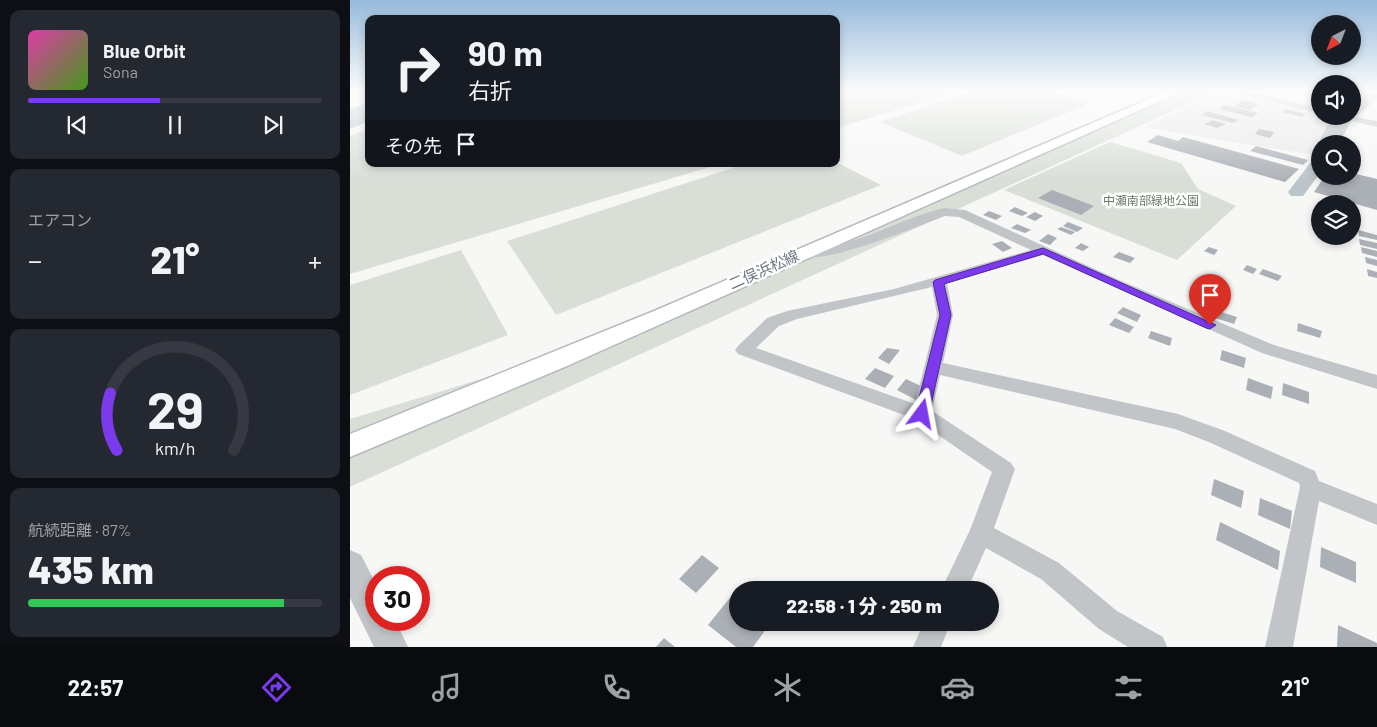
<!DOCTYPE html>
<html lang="ja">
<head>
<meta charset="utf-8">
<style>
	:root { --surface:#171b24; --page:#242831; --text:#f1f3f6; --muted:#9ea1a6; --line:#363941; --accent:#7c3aed }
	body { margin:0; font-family:Barlow,"Noto Sans JP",sans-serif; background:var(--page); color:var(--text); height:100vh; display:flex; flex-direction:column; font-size:19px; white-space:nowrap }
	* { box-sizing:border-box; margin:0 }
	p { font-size:16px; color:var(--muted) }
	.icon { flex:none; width:28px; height:28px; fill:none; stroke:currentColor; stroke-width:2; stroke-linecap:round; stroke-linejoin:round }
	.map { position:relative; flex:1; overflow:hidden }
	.panel { display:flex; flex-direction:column; gap:10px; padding:10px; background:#0d0f14; width:350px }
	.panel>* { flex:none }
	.guide { position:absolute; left:15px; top:15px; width:475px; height:152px; border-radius:10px; box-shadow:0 2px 8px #0003; background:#171b24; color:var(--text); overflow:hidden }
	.needle { width:32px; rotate:222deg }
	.buttons { position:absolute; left:961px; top:15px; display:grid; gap:10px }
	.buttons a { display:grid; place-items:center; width:50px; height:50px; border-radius:50%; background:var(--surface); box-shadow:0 2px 8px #0003; font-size:25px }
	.speed { position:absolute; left:15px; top:566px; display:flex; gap:10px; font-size:25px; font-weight:700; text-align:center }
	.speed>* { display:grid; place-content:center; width:65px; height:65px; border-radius:50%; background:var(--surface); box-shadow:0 2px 8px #0003; line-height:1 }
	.speed .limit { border:8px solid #d22; background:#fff; color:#111 }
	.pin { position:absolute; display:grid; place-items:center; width:42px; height:42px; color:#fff; margin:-51px -21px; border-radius:50% 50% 50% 0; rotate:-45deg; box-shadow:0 0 5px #0007 }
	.pin .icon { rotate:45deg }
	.me { position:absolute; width:55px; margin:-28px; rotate:13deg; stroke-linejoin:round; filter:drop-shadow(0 0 4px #0008) }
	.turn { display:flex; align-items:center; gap:18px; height:105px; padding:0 20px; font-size:22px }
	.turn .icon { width:65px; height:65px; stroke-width:2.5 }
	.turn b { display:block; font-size:35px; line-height:42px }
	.then { display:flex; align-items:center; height:48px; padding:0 20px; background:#0003; gap:10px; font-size:19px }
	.big { font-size:38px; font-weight:800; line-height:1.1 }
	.panel .tile { flex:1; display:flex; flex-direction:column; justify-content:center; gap:8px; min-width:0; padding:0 18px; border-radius:10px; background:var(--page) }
	.panel .dial { align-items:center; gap:0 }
	.dial svg { height:130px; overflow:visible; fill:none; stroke:var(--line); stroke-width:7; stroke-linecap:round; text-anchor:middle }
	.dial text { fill:var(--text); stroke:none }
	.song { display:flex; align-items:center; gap:15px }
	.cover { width:60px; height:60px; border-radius:8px; background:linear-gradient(135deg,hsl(320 70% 55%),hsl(100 70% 35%)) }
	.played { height:5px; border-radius:2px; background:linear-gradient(90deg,var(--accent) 45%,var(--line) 45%) }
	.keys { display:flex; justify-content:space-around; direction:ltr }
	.heat { display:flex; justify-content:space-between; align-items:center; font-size:28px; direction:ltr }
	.charge { height:8px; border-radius:4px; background:linear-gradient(90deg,#34c759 87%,var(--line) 0) }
	.trip { position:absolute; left:379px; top:581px; width:270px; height:50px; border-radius:25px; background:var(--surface); box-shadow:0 2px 8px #0003; font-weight:800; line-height:50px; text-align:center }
	.tab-bar { display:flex; height:80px; justify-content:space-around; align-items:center; background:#090b0e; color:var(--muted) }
	.tab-bar .icon { width:35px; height:35px }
	.tab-bar .current { color:var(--accent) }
	.tab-bar b { font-size:22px; color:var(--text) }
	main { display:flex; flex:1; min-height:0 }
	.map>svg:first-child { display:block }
	.built { fill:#e8e9e8 }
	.green { fill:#d9ded7 }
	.water { fill:#bbc4c8 }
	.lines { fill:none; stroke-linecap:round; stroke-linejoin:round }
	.river { fill:#bbc4c8; fill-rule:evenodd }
	.building { fill:#abb0b6 }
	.secondary-casing { stroke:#b5b9bd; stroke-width:3 }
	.minor { fill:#c2c5c8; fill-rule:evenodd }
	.tertiary { fill:#c2c5c8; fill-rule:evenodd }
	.secondary { fill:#fff; fill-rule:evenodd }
	.route { fill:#7c3aed; stroke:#51269a }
	.labels { text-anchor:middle; stroke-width:5; stroke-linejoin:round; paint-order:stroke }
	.far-park-label { font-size:12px; fill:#6b7a69; stroke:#fff }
	.street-label { font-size:15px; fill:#6b7682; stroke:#fff }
</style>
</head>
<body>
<main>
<section class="panel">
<div class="tile">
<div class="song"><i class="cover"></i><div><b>Blue Orbit</b><p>Sona</p></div></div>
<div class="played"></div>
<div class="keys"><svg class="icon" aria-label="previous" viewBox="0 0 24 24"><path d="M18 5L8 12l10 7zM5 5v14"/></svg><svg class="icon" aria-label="pause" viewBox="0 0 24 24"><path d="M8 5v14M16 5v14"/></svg><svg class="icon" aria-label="next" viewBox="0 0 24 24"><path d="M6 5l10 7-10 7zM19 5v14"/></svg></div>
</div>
<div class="tile"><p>エアコン</p>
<div class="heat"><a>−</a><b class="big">21°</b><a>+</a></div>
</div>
<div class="tile dial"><svg viewBox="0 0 100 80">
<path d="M14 69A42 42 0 1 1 86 69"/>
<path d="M14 69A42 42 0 0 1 10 34" stroke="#7c3aed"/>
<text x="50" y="56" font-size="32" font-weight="700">29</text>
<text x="50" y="72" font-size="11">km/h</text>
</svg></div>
<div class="tile"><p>航続距離 · 87%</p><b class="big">435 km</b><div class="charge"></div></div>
</section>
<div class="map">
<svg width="1027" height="647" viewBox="0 0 1027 647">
	<rect width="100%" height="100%" fill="#f7f8f6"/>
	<path class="built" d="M871 91 970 113V116H986L975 125 968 150 970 156 793 127Z"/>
	<path class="green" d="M486 91H608L486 128Z
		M623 91H699L740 103 612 156 530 122Z
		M834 91H866L0 487V419L309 325 754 125Z
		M19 129V164H370L0 274V136Z
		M760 142 831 163 848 189 886 206 827 260 654 190Z
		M486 162 531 185 206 315 157 241 395 164Z
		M111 250 158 335 0 395V285Z"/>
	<path class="water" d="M19 103V121L0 129V109Z"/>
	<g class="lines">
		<path class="river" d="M1019 91H1027V98L1000 123 989 144H973L989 118 1002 116V106Z
			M970 157V173L953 196H941L938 192 941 188 964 158Z"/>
	</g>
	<path class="building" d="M893 100 909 104 900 110 884 106Z
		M875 105 908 113 902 117 869 109Z
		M936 109 956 114 952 117 932 112Z
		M857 111 889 120 883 123 851 115Z
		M863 120 876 124 867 128 854 124Z
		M909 129 924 132 920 138 905 134Z
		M808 135 828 141 833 137 949 169 935 182 797 142Z
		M906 146 958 160 953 165 900 151Z
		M1002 173 1027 179V210L964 192 975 176H1002Z
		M702 190 744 206 731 215 688 198Z
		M665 207 678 213 672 216 659 211Z
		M639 211 652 216 646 220 633 215Z
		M685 212 693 216 685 221 676 217Z
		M718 222 733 228 727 232 713 226Z
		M667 224 681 230 675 233 661 228Z
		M711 227 725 232 721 235 707 229Z
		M1008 230 1027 235V240L1009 236Z
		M698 234 707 238 700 245 689 241Z
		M1009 239 1027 243V249L1010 245Z
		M652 241 662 248 653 252 642 244Z
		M731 243 739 247 733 251 725 248Z
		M859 247 868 250 864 255 854 251Z
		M1011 247 1027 251V257L1012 253Z
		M769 252 785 258 780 263 763 257Z
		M1015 257 1027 260V266L1016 263Z
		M897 265 907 269 903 274 893 270Z
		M913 269 932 276 928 281 909 274Z
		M1017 269 1027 272V278L1018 276Z
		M858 284 871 289 866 295 853 289Z
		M773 307 791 315 787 322 767 313Z
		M865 310 887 317 884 324 862 317Z
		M765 318 784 327 779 333 759 325Z
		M948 323 972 331 970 338 947 331Z
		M801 331 822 338 820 346 798 338Z
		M537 348 550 350 539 364 528 358Z
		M872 350 896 358 894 368 870 360Z
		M525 368 544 376 535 388 515 379Z
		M898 378 923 387 921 399 896 390Z
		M556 379 575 388 566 400 547 390Z
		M933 383 959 392V404L932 395Z
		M864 479 894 491 891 508 861 495Z
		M910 498 942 511 940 529 908 515Z
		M870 522 930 551 928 570 866 540Z
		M971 547 1006 562V583L970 567Z
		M352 555 369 568 346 593 329 579Z
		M382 595 388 600V622L420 624 403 647H386L358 625Z
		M988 625 1027 643V647H987Z
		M314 638 325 647H306Z"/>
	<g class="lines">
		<defs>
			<path id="secondary" d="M817 91H833L217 366 0 457V434L304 311Z"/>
		</defs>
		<use href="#secondary" class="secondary-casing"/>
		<path class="minor" d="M879 91H895L970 108V114Z
			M1014 91H1023L1002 110V102Z
			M986 116H1002L1027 121V127L994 119 986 126 978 144H970L969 146 968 144 977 125Z
			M594 208 615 210 769 280 924 345 1027 375V389L912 353 693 255 597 283 603 315 593 363 828 414 875 431 965 471 969 481 1027 504V525L969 501 943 647H915L950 487 949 483 861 443 825 429 590 375 582 411 661 463 665 469 644 528 709 563 767 611 813 637 817 647H778L749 629 691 579 636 548 617 590H591L620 530 642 472 565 419 388 354 385 350 388 346 417 318 437 311 544 289 681 250 609 217 595 216C573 224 461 272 446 253 451 247 477 248 487 245 524 236 557 217 594 208ZM582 287 587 315 565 404 406 348 429 326 447 319Z
			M574 622H601L591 647H563Z"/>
		<path class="tertiary" d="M0 550 11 555 26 584V620H45L58 647H24L0 598Z"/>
		<use href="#secondary" class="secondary"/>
	</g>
	<linearGradient id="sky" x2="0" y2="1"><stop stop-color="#96badb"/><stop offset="0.5" stop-color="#fbfcfb"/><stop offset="1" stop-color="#fbfcfb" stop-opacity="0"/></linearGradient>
	<rect width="1027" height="182" fill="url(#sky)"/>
	<path class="route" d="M693 248 866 325 860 329 856 328 693 254 594 284 601 315 579 414 577 418H567L565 414 590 315 583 282 585 280Z"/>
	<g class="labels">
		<g class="far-park-label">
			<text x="801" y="205">中瀬南部緑地公園</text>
		</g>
		<g class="street-label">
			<text transform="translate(414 270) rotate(-24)" y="5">二俣浜松線</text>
		</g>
	</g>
</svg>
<div class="buttons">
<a><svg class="needle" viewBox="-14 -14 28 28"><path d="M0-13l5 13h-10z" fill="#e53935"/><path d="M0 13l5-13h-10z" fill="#9ea1a6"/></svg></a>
<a><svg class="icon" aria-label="sound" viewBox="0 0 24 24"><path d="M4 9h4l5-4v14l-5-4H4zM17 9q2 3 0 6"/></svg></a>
<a><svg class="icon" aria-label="search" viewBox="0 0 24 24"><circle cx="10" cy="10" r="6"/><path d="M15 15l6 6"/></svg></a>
<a><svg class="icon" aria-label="layers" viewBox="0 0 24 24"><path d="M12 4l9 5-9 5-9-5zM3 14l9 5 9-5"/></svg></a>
</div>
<div class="speed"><div class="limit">30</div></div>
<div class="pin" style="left:860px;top:325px;background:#d93025"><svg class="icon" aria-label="arrive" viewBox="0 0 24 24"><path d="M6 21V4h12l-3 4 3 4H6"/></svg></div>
<svg class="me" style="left:572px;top:414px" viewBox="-20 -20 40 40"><path d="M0-17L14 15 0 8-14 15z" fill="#7c3aed" stroke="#fff" stroke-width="4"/></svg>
<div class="trip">22:58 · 1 分 · 250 m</div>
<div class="guide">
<div class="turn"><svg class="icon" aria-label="right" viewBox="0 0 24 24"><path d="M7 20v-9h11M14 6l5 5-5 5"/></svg><div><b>90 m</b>右折</div></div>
<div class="then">その先<svg class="icon" aria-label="arrive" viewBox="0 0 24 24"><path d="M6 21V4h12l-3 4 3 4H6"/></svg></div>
</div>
</div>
</main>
<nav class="tab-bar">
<b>22:57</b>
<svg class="icon current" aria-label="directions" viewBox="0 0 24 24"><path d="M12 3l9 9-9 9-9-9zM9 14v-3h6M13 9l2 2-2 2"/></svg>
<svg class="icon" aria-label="music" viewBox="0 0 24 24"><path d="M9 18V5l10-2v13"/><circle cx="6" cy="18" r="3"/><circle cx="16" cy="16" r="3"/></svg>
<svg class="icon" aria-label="phone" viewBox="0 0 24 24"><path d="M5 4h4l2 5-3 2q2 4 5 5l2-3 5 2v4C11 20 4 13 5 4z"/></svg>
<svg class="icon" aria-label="climate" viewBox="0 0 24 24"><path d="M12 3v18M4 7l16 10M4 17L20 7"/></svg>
<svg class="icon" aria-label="car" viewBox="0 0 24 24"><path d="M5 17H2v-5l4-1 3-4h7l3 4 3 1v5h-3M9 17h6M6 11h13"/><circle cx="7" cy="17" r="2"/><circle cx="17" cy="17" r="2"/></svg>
<svg class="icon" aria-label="filters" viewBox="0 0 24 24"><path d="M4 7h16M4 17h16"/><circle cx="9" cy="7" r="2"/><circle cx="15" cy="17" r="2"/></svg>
<b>21°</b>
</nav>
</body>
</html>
